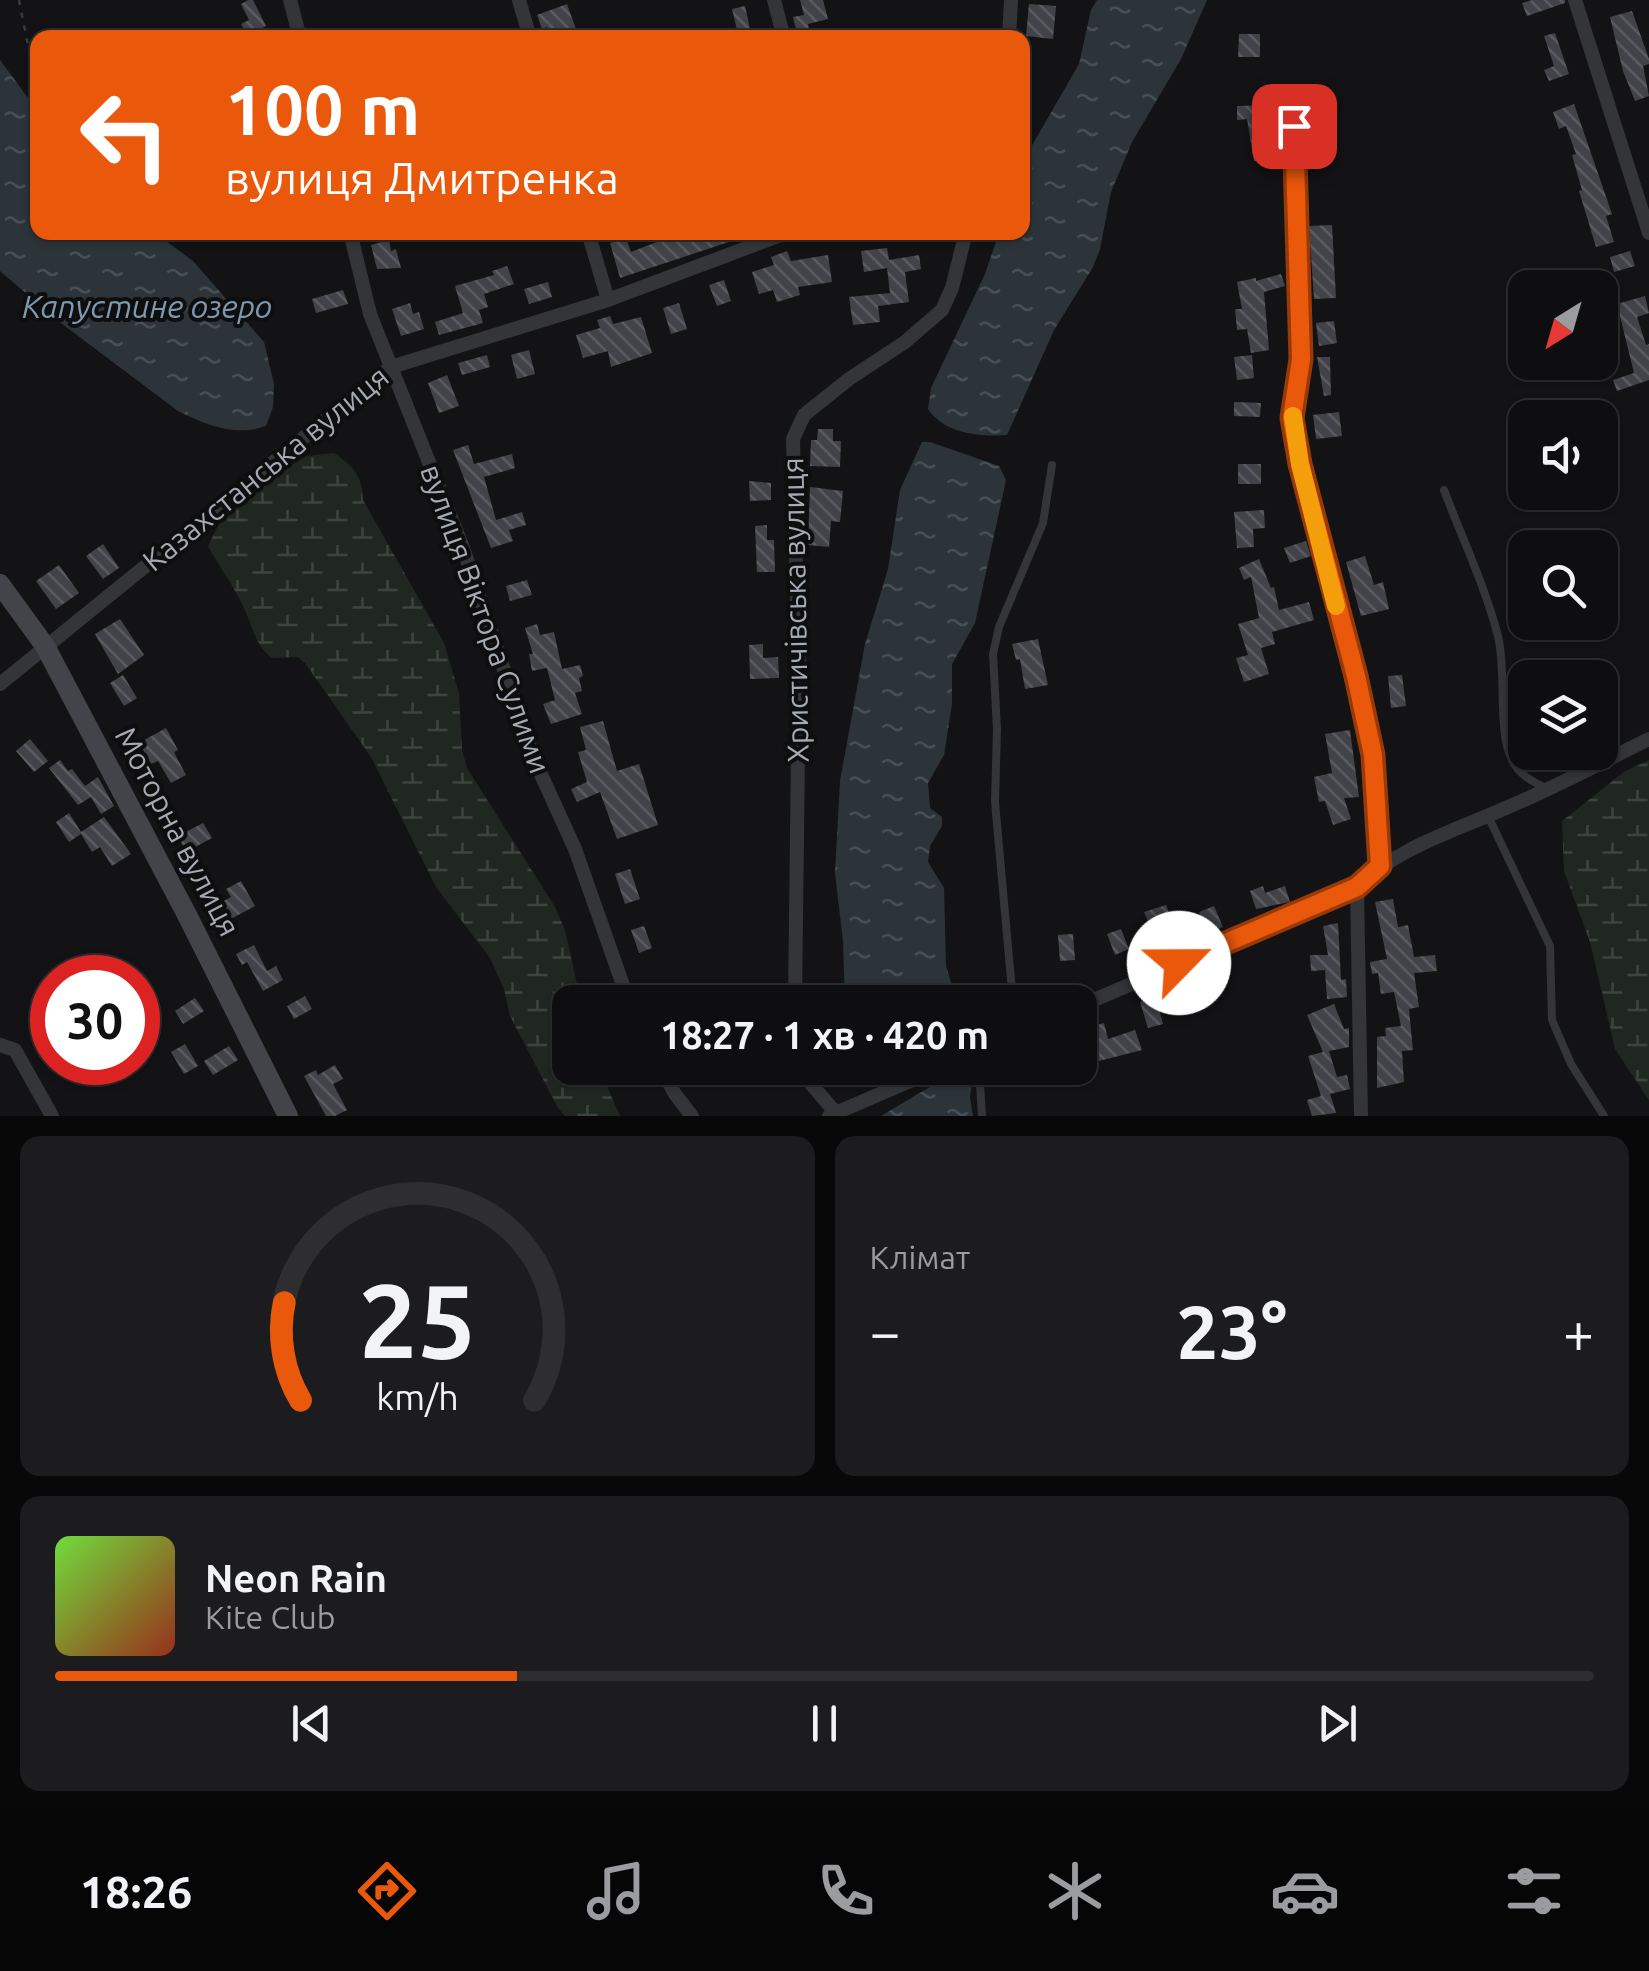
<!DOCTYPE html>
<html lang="uk">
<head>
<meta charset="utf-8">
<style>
	:root { --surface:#0e0e10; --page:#1c1c1e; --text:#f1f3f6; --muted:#9b9c9f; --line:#2e2e30; --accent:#ea580c }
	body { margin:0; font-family:Ubuntu,sans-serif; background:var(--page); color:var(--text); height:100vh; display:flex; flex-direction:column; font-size:38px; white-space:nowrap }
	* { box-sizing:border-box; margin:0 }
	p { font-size:32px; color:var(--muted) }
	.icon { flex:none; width:55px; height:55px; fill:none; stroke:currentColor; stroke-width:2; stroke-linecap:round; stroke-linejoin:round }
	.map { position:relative; height:1116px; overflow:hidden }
	.panel { display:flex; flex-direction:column; gap:20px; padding:20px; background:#080809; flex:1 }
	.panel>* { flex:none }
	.banner { position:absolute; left:30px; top:30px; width:1000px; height:210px; border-radius:20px; box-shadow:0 2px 8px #0004,0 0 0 2px var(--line); background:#ea580c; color:#fff; overflow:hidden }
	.needle { width:65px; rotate:217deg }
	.fabs { position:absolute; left:1508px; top:270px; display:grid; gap:20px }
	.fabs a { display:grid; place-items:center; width:110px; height:110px; border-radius:20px; background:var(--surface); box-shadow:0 2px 8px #0004,0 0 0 2px var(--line); font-size:50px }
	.speed { position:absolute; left:30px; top:955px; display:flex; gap:20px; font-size:50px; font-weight:700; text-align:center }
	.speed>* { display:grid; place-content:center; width:130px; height:130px; border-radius:50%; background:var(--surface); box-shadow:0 2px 8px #0004,0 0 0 2px var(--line); line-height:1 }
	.speed .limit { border:15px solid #d22; background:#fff; color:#111 }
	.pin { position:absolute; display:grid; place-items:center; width:85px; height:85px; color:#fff; margin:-42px; border-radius:20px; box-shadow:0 5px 15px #0006 }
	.me { position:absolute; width:110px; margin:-55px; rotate:67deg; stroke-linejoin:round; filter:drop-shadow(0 0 8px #0008) }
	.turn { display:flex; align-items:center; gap:35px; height:210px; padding:0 30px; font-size:45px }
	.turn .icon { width:130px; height:130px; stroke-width:2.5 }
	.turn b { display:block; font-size:70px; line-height:85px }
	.big { font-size:75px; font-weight:600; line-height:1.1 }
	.panel .card { flex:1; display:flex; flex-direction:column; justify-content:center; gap:15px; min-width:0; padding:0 35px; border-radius:20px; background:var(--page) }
	.panel .dial { align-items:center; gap:0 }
	.dial svg { height:260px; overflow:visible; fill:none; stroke:var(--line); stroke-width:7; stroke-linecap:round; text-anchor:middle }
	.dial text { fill:var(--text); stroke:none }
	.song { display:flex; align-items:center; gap:30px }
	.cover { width:120px; height:120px; border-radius:15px; background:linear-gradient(135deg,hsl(100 70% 55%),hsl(10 70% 35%)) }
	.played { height:10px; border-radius:5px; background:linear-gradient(90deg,var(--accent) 30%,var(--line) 30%) }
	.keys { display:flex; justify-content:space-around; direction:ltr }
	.heat { display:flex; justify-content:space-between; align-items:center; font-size:55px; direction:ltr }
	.panel .tiles { flex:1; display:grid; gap:20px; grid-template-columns:1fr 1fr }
	.card:last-child { grid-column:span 2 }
	.trip { position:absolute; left:552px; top:985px; width:545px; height:100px; border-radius:20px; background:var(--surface); box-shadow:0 2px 8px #0004,0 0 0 2px var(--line); font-weight:600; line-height:100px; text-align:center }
	.menu { display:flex; height:160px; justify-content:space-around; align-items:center; background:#060606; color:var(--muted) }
	.menu .icon { width:70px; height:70px }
	.menu .on { color:var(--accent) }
	.menu b { font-size:45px; color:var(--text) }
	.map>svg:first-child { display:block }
	.wetland { fill:url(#wetland-marsh) }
	.water { fill:url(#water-ripples) }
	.building { fill:url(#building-back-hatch) }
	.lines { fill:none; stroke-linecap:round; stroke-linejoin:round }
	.path { stroke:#3a3c40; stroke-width:2.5; stroke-dasharray:5 8; stroke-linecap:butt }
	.lane { stroke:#343539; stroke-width:8 }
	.street { stroke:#343539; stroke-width:14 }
	.secondary { stroke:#424449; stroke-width:20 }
	.route-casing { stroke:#983908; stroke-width:25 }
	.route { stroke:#ea580c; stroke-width:18 }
	.slow { stroke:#f59e0b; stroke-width:18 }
	.labels { text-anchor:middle; stroke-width:8; stroke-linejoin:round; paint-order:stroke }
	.street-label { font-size:30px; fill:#a5aab5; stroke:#0e0e0f }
	.water-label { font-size:32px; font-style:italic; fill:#7d99af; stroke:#0e0e0f }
</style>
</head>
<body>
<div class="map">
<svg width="1649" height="1116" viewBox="0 0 1649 1116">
	<defs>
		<pattern id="wetland-marsh" width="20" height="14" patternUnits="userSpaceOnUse" patternTransform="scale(2.5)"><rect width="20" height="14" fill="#1f2720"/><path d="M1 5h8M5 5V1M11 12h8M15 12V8" fill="none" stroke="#3d443e"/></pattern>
		<pattern id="water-ripples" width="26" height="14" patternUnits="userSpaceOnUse" patternTransform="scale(2.5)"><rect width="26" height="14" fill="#2c343a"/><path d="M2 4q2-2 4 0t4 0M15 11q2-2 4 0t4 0" fill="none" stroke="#484f54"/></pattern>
		<pattern id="building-back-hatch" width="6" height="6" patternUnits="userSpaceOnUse" patternTransform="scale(2.5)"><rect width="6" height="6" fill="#424348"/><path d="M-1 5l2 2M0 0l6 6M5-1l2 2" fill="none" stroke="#5a5b60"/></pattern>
	</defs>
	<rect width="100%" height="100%" fill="#131315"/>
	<path class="wetland" d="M334 453C354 467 362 475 363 500L444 643 459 693 462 750 467 768 555 907 565 930 581 1002H570V1068H599L620 1116H565L558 1108 510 1016 504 989 490 958 436 887 371 757 305 663 298 657 272 658C253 644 252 621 241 602 232 583 218 565 208 546L220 522 283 469 307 456Z
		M1649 760V1100L1615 1049 1590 942 1564 871 1562 821 1624 772Z"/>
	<path class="water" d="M1097 0H1207L1181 59 1132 142 1111 192 1100 249 1093 267 1054 330 1007 435C980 437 945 434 928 409L931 388 985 274 999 233 1022 232 1023 161 1079 64 1091 10Z
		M0 60 37 110 38 232 155 233 193 261 264 342 274 384 273 407 266 426C235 437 206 425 178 411L61 323 0 271Z
		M922 442H930L999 466 1006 480 975 623 952 664V704L944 755 928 783 930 808 942 817V826L930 846 928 862 944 888 946 966 957 1002H845L843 941 835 873 840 781 865 644 888 569 900 490Z
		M965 1070 973 1077 970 1097 973 1116H881L955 1072Z"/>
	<path class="building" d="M248 0H253L266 26 247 35 241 24 249 20 241 4Z
		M800 0H823L828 19 808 24 811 38H798L793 17 804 15Z
		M1532 0H1565V3L1527 16 1522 3Z
		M567 4 577 32 551 38 547 27 542 29 537 15Z
		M1029 4 1056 6 1053 39 1026 36Z
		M745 6 752 38H739L732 9Z
		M1632 11 1649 59V64L1643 66 1649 96 1635 101 1623 71 1610 17Z
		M1555 33 1569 74 1549 81 1544 70 1554 66 1544 36Z
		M1239 34H1260V57H1238Z
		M1574 104 1612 214 1606 216 1614 242 1596 247 1579 191 1582 190 1572 155 1576 154 1566 126 1559 129 1553 112Z
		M1262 105 1267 145 1276 144 1277 159 1254 161 1247 119 1237 120V106Z
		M1332 225 1336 298 1314 299 1309 226Z
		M697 232 756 233 620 278 610 243 626 238 631 252 672 236 673 239Z
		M389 240 391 251 396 249 401 268 377 269 371 245Z
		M887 248 889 260 919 255 921 269 905 272 909 302 878 306 880 322 853 325 849 297 890 293 887 268 864 272 861 251Z
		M787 251 791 261 828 255 832 282 798 287 800 295 777 302 773 290 759 294 752 272 774 265 771 257Z
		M1630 251 1635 266 1614 272 1610 257Z
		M507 266 514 284 484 294 488 307 479 310 483 323 439 335 435 322 463 313 455 286 494 275 492 271Z
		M1281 274 1285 286 1264 292 1269 350 1251 353 1247 329 1237 330 1235 309H1242L1237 282 1256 278V281Z
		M724 280 731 301 717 306 709 285Z
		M548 282 552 297 529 304 524 289Z
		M343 290 348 304 316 313 312 299Z
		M1645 296 1649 313 1637 317 1646 345 1649 344V380L1617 391 1613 380 1634 373 1617 304Z
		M410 303 413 314 419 312 424 329 401 336 392 309Z
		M679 303 687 329 671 334 663 308Z
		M610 316 613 324 641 317 652 353 611 367 608 351 583 358 576 335 600 328 597 320Z
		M1334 321 1337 343 1319 346 1316 323Z
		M529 350 535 374 517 379 511 355Z
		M487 355 490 367 462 375 458 363Z
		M1252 355 1254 378 1237 380 1234 357Z
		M1317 357H1330L1331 395 1324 396Z
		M447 375 459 406 439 413 428 383Z
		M1234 402 1261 403 1260 417 1234 416Z
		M1339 412 1342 436 1316 439 1313 415Z
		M818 429H833V441H841L840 467 810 466 811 440H817Z
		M468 445 474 464 512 454 515 468 484 477 496 520 522 512 526 525 509 530 513 541 491 548 453 450Z
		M1238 464H1261V484H1238Z
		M749 481 771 483V500L750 501Z
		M810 487 843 491 840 522 831 521 829 547 808 545Z
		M1264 510 1265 528 1253 529 1254 547 1237 548 1234 512Z
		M767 525V540H774L775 572H757L755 526Z
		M1306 541 1311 556 1290 563 1284 548Z
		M103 544 119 568 103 579 86 556Z
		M1365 556 1374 585 1383 582 1389 609 1361 616 1346 562Z
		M1259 559 1271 588 1274 587 1279 610 1309 602 1314 620 1272 632 1275 644 1261 648 1269 674 1244 682 1236 658 1248 655 1238 624 1259 618 1251 577 1244 580 1239 568Z
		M59 565 79 593 56 609 36 581Z
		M527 580 532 595 510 601 506 586Z
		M120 619 144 655 118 674 95 634Z
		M537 624 540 635 554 632 562 669 580 665 583 676 579 678 582 691 575 693 582 714 551 724 543 704 555 700 547 668 532 671 529 654H533L525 628Z
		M1038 639 1048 685 1025 689 1020 659 1016 660 1012 644Z
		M763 644V658L778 657 779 678 750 679 749 645Z
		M123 675 137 698 124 706 110 683Z
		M1402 675 1406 706 1391 708 1388 676Z
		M603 721 617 771 639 764 658 825 617 839 600 792 577 802 571 789 587 782 578 752 586 750 580 727Z
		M166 728 178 750 174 752 186 775 171 783 158 761 151 764 139 743Z
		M1350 730 1359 797 1344 798 1351 819 1333 825 1325 801 1319 802 1314 777 1332 773 1325 734Z
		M30 739 48 761 34 772 16 751Z
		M60 760 68 771 72 769 85 786 98 777 114 806 101 814 91 797 78 805 49 768Z
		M69 813 81 832 104 817 131 854 112 866 100 847 92 852 81 834 69 842 56 822Z
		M203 823 212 838 186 852 178 836Z
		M630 869 640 899 625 904 615 874Z
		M241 881 255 906 229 920 220 903 231 897 226 889Z
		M1263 886 1265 893 1285 886 1290 902 1256 909 1250 891Z
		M1393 899 1398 927 1408 925 1414 957 1435 955 1437 971 1414 973 1419 1007 1409 1009 1413 1050 1402 1051 1404 1082 1377 1088V1037L1386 1036 1385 1028 1401 1026 1394 992 1381 994 1378 973 1372 974 1370 962 1387 959 1375 902Z
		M1166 905 1183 944 1162 954 1144 912Z
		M1214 906 1223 927 1208 933 1199 912Z
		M1338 923 1341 980 1346 979 1347 997 1327 999 1325 970 1311 971 1310 955H1328L1323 926Z
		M644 926 652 948 639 953 631 930Z
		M1121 929 1129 949 1115 955 1107 934Z
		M1073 934 1075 960 1060 961 1058 935Z
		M254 945 267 971 276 966 283 980 263 991 247 962 242 965 236 954Z
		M305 996 312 1009 294 1019 287 1006Z
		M1156 997 1163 1024 1148 1028 1140 1002Z
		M195 998 204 1011 183 1024 175 1011Z
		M1334 1004 1344 1029 1349 1028V1047L1329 1051 1337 1077 1347 1075 1350 1089 1330 1094 1336 1113 1312 1116 1307 1100 1321 1096 1308 1056 1323 1052 1307 1015Z
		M1104 1023 1108 1039 1135 1030 1142 1050 1099 1061 1090 1027Z
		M185 1044 198 1066 184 1074 171 1052Z
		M229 1046 238 1060 213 1075 204 1061Z
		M335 1065 343 1079 333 1084 347 1110 335 1116H326L304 1076 316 1070 318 1075Z
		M1039 1068 1064 1069 1067 1082 1044 1087Z"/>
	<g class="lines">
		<path class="path" d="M19 0 28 45"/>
		<path class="lane" d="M1444 490C1462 538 1485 586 1498 636 1507 674 1497 730 1512 760 1519 775 1533 782 1548 789
			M1488 816 1550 946 1552 1020 1571 1064 1604 1116
			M1013 1002 995 802 997 729 993 654 999 627 1043 523 1052 465
			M979 1068 982 1116"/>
		<path class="street" d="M290 0 300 38
			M519 0 530 38
			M774 0 784 38
			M1575 0 1649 233
			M1009 38 1011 0
			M1292 92 1301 359 1292 418 1300 464 1356 676 1373 755 1380 865
			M350 232 370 314 462 545 534 759 575 849 629 1002
			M588 232 608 300
			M0 684 391 367 608 300 789 232
			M1357 887 1361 1116
			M795 1002 799 669 793 439 804 415 849 379 905 342 942 310 952 288 966 232
			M1080 1006 1357 887C1400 846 1455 831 1508 807 1556 787 1602 762 1649 739
			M0 1045 15 1050 52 1116
			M661 1068 675 1094 692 1116
			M803 1068 807 1079 835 1112
			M829 1116 940 1068"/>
		<path class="secondary" d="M0 584 45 646 186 913 288 1116"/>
	</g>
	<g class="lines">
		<defs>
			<path id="route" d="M1179 963 1357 887 1380 866 1373 755 1356 676 1300 464 1292 418 1301 359 1294 126"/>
		</defs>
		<use href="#route" class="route-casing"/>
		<use href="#route" class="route"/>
		<path class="slow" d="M1293 416 1300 464 1336 606"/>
	</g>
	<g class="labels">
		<g class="street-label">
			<text transform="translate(266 469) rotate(-39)" y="10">Казахстанська вулиця</text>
			<text transform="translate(796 610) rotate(-91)" y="10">Христичівська вулиця</text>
			<text transform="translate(485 619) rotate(70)" y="10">вулиця Віктора Сулими</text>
			<text transform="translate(177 832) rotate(62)" y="10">Моторна вулиця</text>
		</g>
		<g class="water-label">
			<text x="147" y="318">Капустине озеро</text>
		</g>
	</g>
</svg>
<div class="fabs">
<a><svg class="needle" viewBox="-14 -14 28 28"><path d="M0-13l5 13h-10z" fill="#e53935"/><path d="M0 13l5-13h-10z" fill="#9b9c9f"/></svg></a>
<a><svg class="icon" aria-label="sound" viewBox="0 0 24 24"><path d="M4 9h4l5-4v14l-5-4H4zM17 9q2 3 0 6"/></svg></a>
<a><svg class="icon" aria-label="search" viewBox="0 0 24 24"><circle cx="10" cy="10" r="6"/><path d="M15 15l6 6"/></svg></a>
<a><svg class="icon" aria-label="layers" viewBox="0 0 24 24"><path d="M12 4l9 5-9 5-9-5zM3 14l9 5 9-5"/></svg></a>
</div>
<div class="speed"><div class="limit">30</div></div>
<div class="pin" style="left:1294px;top:126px;background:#d93025"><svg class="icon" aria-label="arrive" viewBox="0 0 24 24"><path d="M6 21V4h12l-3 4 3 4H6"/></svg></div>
<svg class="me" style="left:1179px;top:963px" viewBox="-20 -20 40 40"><circle r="19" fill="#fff"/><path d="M0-13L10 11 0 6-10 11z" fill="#ea580c"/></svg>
<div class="trip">18:27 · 1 хв · 420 m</div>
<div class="banner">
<div class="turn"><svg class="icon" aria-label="left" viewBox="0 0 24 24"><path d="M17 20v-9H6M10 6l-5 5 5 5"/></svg><div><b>100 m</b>вулиця Дмитренка</div></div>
</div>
</div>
<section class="panel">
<div class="tiles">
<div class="card dial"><svg viewBox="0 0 100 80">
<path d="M14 69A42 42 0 1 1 86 69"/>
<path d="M14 69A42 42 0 0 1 9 39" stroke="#ea580c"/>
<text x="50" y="56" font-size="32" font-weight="700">25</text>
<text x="50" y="72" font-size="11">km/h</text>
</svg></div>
<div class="card"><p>Клімат</p>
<div class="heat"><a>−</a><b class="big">23°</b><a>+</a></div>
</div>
<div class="card">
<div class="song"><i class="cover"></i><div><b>Neon Rain</b><p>Kite Club</p></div></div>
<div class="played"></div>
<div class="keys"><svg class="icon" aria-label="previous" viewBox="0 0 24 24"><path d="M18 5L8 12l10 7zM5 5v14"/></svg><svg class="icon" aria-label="pause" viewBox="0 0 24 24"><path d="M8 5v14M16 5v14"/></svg><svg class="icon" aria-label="next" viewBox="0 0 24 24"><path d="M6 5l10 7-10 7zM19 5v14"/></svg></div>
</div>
</div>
</section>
<nav class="menu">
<b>18:26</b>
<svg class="icon on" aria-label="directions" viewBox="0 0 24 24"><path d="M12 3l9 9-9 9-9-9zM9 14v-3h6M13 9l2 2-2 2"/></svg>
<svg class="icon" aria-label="music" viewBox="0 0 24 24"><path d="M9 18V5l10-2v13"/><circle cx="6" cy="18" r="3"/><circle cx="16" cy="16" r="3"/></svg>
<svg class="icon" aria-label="phone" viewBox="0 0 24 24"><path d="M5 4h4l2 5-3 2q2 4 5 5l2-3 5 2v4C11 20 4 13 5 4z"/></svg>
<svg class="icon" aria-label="climate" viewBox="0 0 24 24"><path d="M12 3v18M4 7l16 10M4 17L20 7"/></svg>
<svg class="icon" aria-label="car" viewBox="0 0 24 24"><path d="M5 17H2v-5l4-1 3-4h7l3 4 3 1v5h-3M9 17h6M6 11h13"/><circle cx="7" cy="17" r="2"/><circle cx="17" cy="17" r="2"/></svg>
<svg class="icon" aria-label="filters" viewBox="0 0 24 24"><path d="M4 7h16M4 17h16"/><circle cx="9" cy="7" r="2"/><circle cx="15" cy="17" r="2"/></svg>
</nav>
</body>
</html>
